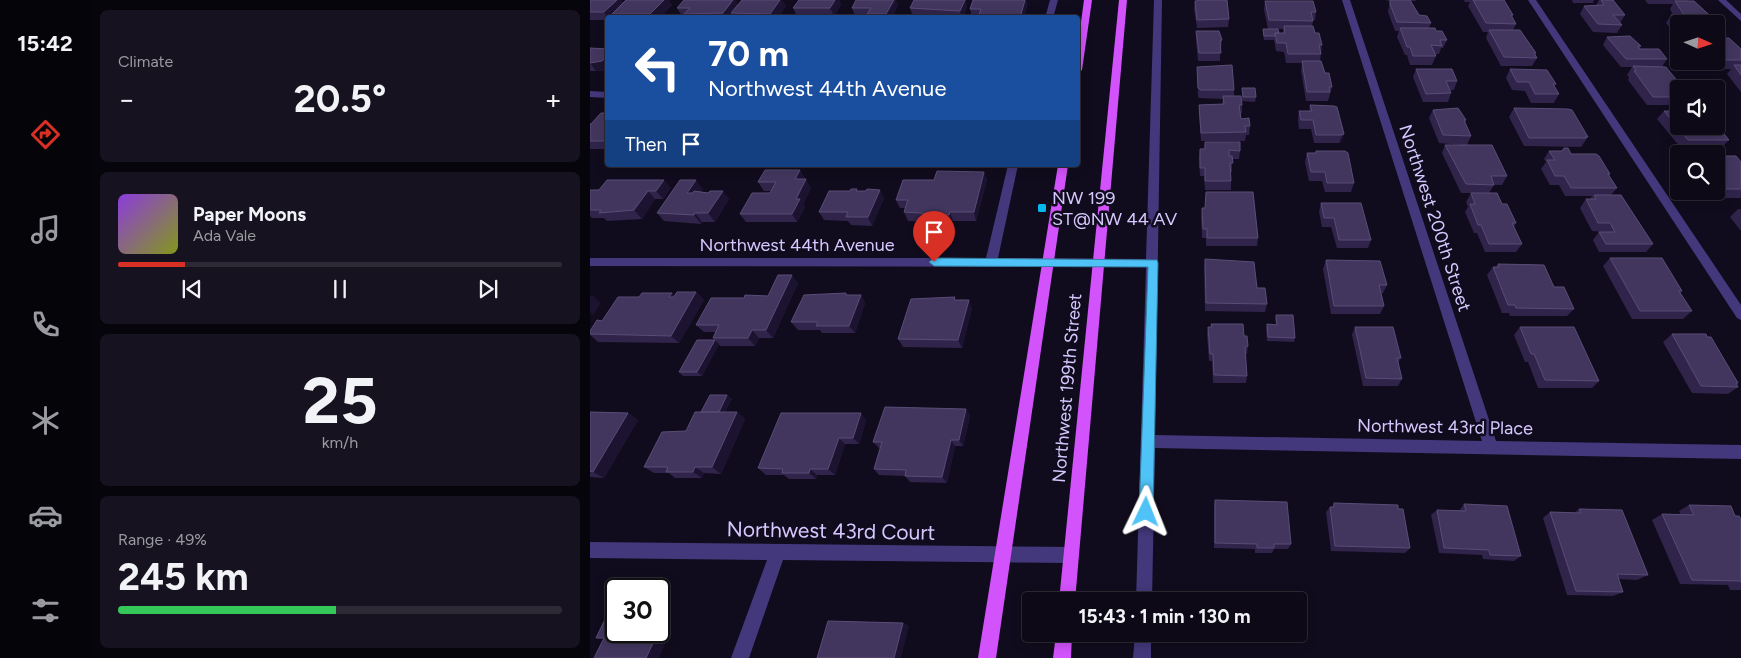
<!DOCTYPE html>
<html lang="en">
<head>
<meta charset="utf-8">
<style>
	:root { --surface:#0d0916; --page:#16121f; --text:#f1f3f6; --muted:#9a9aa1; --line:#2d2a35; --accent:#d93025 }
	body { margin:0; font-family:Figtree,sans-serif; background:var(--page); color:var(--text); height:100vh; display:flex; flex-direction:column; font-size:19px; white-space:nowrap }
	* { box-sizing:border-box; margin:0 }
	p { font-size:16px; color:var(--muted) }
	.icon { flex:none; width:28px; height:28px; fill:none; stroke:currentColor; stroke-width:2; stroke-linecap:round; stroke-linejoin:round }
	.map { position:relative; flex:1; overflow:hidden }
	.side { display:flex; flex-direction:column; gap:10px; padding:10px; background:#07050c; width:500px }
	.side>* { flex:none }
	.top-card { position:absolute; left:15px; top:15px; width:475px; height:152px; border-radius:5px; box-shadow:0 2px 12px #0003,0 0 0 1px var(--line); background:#1a4fa0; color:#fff; overflow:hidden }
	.needle { width:32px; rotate:93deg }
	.fabs { position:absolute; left:1080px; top:15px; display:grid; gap:10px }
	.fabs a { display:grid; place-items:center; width:55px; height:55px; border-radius:5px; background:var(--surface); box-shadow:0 2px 12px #0003,0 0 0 1px var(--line); font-size:25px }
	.speed { position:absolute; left:15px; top:578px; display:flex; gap:10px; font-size:25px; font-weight:700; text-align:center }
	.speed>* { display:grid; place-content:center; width:65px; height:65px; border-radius:50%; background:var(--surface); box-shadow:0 2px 12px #0003,0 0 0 1px var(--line); line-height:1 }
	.speed .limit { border:2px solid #111; border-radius:8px; background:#fff; color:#111 }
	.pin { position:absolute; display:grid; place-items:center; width:42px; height:42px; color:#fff; margin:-51px -21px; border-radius:50% 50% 50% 0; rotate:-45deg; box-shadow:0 0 5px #0007 }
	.pin .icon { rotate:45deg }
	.me { position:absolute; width:55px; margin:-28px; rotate:2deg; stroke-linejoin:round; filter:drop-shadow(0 0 4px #0008) }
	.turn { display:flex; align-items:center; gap:18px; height:105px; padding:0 20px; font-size:22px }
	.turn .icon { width:65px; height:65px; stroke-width:2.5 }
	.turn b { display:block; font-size:35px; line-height:42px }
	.then { display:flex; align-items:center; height:48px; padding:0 20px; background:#0003; gap:10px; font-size:19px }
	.big { font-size:38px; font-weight:700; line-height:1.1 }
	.side .widget { flex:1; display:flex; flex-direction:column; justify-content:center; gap:8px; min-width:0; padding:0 18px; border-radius:8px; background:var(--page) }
	.side .dial { align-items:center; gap:0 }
	.dial b { font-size:65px; line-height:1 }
	.song { display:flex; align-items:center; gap:15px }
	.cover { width:60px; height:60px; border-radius:8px; background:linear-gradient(135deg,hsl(270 70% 55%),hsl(70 70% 35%)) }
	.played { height:5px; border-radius:2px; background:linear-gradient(90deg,var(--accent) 15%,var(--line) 15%) }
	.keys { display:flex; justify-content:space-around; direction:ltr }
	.heat { display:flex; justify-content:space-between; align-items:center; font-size:28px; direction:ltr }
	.charge { height:8px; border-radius:4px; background:linear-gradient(90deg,#34c759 49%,var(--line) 0) }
	.trip { position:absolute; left:432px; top:592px; width:285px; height:50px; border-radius:5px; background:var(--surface); box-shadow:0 2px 12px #0003,0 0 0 1px var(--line); font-weight:700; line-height:50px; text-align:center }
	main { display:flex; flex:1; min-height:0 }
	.dock { display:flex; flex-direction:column; width:90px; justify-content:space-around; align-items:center; background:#050409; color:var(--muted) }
	.dock .icon { width:35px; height:35px }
	.dock .selected { color:var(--accent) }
	.dock b { font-size:22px; color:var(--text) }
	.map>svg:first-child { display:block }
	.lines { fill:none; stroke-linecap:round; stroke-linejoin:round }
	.street { fill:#43387b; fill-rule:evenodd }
	.primary { fill:#d252fb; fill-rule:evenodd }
	.wall { fill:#30244b }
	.shaded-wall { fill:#1c1330 }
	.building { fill:#42365e; stroke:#594d77 }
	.route { fill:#4fc3f7; stroke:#337fa1 }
	.poi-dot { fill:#05b8ed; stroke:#110c1d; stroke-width:2 }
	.labels { text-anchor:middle; stroke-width:5; stroke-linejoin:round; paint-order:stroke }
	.poi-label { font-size:18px; fill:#d5c8fe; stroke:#110c1d; text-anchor:start }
	.street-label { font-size:18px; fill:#d5c8fe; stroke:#110c1d }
	.near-street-label { font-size:21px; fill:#d5c8fe; stroke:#110c1d }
</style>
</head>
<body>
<main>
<nav class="dock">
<b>15:42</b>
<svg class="icon selected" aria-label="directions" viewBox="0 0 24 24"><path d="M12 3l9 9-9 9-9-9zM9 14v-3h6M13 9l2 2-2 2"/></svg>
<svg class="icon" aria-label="music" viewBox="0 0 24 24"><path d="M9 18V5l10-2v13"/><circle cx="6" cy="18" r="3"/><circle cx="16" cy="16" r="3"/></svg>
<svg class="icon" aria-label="phone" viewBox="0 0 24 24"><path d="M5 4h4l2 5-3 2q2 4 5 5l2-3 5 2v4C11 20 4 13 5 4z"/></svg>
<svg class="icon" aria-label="climate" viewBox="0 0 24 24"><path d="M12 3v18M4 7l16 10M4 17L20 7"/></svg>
<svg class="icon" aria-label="car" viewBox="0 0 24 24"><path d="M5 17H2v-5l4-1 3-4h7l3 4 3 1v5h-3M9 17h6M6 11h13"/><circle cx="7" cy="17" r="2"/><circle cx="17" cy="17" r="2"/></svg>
<svg class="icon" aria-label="filters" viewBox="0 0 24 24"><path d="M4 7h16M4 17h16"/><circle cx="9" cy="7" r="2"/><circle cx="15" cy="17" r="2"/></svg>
</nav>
<section class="side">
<div class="widget"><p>Climate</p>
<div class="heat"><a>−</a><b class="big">20.5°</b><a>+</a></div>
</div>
<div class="widget">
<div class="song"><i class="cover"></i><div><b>Paper Moons</b><p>Ada Vale</p></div></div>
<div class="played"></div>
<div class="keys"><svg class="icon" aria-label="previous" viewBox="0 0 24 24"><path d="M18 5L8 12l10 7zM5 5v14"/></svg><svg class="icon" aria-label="pause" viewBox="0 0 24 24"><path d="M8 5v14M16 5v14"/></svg><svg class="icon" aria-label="next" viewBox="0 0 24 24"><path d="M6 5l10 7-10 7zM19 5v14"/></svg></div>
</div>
<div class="widget dial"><b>25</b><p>km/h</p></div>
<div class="widget"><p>Range · 49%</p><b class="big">245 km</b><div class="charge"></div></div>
</section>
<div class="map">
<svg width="1151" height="658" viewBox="0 0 1151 658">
	<rect width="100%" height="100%" fill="#110c1d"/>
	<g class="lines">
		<path class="street" d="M460 0H468L463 18H455Z
			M564 0H572L565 435 892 441 752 0H760L906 441 1151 445V459L565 448 562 601H546L556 267 0 266V258H396L418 165H428L408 258 556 259Z
			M938 0H946L1151 305V320L1147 318Z
			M1128 0H1136L1151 14V21Z
			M0 91 18 92V98L0 97Z
			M0 542 481 547 487 549 489 555 487 561 481 563 193 560 159 658H141L177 560 0 558Z
			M545 634H561V658H543Z"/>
		<path class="primary" d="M494 0H502L492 70 488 73V44Z
			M529 0H537L485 601H469Z
			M468 165H478L406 658H388Z
			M466 634H482L481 658H463Z"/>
	</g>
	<path class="wall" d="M0 0H31L33 3 82 5 70 18H25L24 16 23 18H18V20H0Z
		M209 0H249L251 5 244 16H207L203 8Z
		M383 0H436L437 6 434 18 382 17 380 9Z
		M607 0H637L639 19 638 27 607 28 604 9 605 1H607Z
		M795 0H826L825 1H820L829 15 841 23 839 28 846 31 857 40 853 48H851L849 54H845L846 56 842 65H820L817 55H815L807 37 809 31H805L798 12 800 1Z
		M874 0H914L923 15 922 17 926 24 923 30 946 53 945 55 947 58 942 66H911L896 38 898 32H893L878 6 880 2H875Z
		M982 0H1004L1003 3H983Z
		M1009 0H1023L1035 15 1030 23 1032 25 1027 33 1003 32 990 14 994 6 1006 5Z
		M1055 0H1098L1097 1 1127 22 1126 23V24H1089V35H1086L1076 23 1081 15H1083L1080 9 1083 4H1058Z
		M675 1 726 12 725 20H723L722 26 732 45 730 61 742 87 738 101H716L711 70 712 63H696L694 52 686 51 684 40H674L673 34V29L689 33H693V29H678L674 10Z
		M148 5 196 6 188 18H143L142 15 141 18H97L96 16H92L87 8Z
		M308 5 302 18H279L278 16H265L262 8Z
		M377 6 373 18 323 17 320 8Z
		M606 31 632 40 631 49H630V61H608L606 40Z
		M1017 37 1051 46 1049 48 1050 49 1077 59 1072 67 1089 89V105H1057L1038 80 1039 77 1037 75 1042 67H1031L1013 45Z
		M1126 38 1151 49V92L1137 74 1141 69H1123L1116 61H1126Z
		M0 48 18 49V70L6 71H0Z
		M607 67 644 90V96L652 105V113H651V119L660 126 659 135H656L655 141H611L609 113V105L632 104 633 99 610 98 608 97Z
		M826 69 867 81 864 90H860L861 93 858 102H833L823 77Z
		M920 69 966 84 964 87 969 94 964 103H941L935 91 922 90 916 78Z
		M652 88 666 97 665 102 652 101Z
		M720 105 754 134 751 142 749 143H724L721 129H709L708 119 709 111H719Z
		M924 108 998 137 991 147 934 146 919 117Z
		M843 110 876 120 875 123 881 136 877 145 917 176 912 185H904L899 193H871L852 153 855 145H873L849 143 839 118Z
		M1074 111 1139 140 1131 148H1091L1067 119Z
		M18 113V149H0V124H1Z
		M615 142 650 151 649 159H642V172H641V190H615L614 176H610L609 158 610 149H614Z
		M726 151 764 183 761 192H735L732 181H719L715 162 717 153H725Z
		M959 151 981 154 1020 174 1019 176 1027 188 1021 195 1063 244 1056 252H1009L1003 240 1009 232H1014L1002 231 990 208 996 199H1000L1002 196H975L969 185H960L951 169 956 162 954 159Z
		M1126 156 1151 162V198H1128L1123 195 1120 191H1126Z
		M210 170 215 179 221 188 213 204 215 207 207 222H156L150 214 180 193 182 191H174L168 182Z
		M394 172 397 180 386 221H363L362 223 318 221 314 212 315 208H310L306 200 344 180Z
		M81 188 73 199H65L52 219 17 221 14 218H2L0 216V190Z
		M113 189 111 192 139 199 125 222H112L111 224 74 221 67 213Z
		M269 191 294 198 282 226 261 225 258 221 234 220 229 212Z
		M881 193 912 204 926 223 924 227 932 244 926 252H895L887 233H884L875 212 878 207 876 202Z
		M731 203 781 240 778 248H747L741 227H732L729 212Z
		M612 208H615L668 238 667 246H616V238H612L611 216Z
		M1148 209H1151V231L1140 217Z
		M1020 258 1092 291 1090 293 1102 311 1093 319H1042L1013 266Z
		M615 259 667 288 677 304 675 312 615 311 614 267Z
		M736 260 797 285 793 293H791L794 306 790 314H741L733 269Z
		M908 264 964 287 984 309 977 316H920L919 313H912L897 275 903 267H906Z
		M208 283 183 338H169L165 346H130L129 344 112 376H93L89 372 125 340 123 338 125 332H114L106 325 154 298 178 296Z
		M106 292 114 300 89 343 8 342 0 335V331L12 321 49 297 82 293 85 296Z
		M258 295H271L275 303 265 333H232L230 330H208L201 322Z
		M366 300 382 308 372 348 313 347 308 339Z
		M686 315 705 338 704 342 677 341 676 328 677 324 686 325 685 319Z
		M621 324 654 336 658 346 657 354H655L657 376 656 383H623L622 361H619L617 334 618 327H621Z
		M765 327 811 358 808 363 812 379 808 386H773L762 335Z
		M930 327 1009 381 1002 388H948L938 362H935L924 335Z
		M1082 334 1148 383 1146 384 1148 387 1138 394 1102 393 1073 342Z
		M137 395 142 399 135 412H147L155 419 131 474 114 473 112 478H85L79 473H64L54 467 96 431 111 412Z
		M376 409 380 416 373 446H365L357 483 320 482 315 476 289 475 284 469 290 448H289L283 442Z
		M0 412 38 413 48 420 14 478 0 477Z
		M276 420 269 444H255L245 475H227L226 479H199L194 475H176L168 468Z
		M625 500 701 544 698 549H684L682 553H665V549L624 548V506Z
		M744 503 820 548 815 553 741 551 736 512 740 507H742Z
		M874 504 931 556 924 561 893 559 892 555 849 553 841 515 847 510 869 511Z
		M1099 505 1145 516 1151 519V590H1140L1138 585 1090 584 1062 520 1072 514 1091 515 1089 511Z
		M989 509 1058 575 1047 580 1028 579 1033 592 1023 596 977 595 953 518 960 512 984 513Z"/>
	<path class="shaded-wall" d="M27 0H31L35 6 22 14 24 16 23 18H18L14 12Z
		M74 0H79L82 5 70 18H62L60 14Z
		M143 0H146L149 7 141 13 142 15 141 18H135L133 13Z
		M190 0H192L196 6 188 18H182L180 14Z
		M245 0H249L251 5 244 16 240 8Z
		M304 0H306L308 5 302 18H298L296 14Z
		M375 0H376L377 6 373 18H372L370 11Z
		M435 0H436L437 6 434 18H430Z
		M18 55V70L6 71 0 63Z
		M754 134 751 142 749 143 752 135Z
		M210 170 215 179 210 188 205 179Z
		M394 172 397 180 386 221 384 212Z
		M216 179 221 188 213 204 215 207 207 222 202 214 206 199Z
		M74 180 81 188 73 199 66 191Z
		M106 180 113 189 104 201 97 193Z
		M290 190 294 198 282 226 278 217Z
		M58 191 65 199 52 219 44 210Z
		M133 191 139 199 125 222 118 213Z
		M360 212 363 221 362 223 359 215Z
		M105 213 112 222 111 224 104 215Z
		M202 275 208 283 183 338 176 330Z
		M106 292 114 300 89 343 81 336Z
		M82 293 90 301 79 297Z
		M2 295 11 303 3 315 0 312V297Z
		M271 295 275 303 265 333 259 326Z
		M379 300 382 308 372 348 368 340Z
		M162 330 169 338 165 346 158 338Z
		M125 340 129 344 112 376 107 372Z
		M137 395 142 399 133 417 128 413Z
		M376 409 380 416 373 446 369 440Z
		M147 412 155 419 131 474 122 467Z
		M38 413 48 420 14 478 3 472Z
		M271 413 276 420 269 444 263 438Z
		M249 438 255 444 245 475 238 469Z
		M361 440 365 446 357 483 352 477Z
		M105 467 114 473 112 478 103 472Z
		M220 469 227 475 226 479 219 473Z
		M70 615 81 619 71 641 76 642 69 658H56L59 639 62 631H69V617Z
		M313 623 319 626 311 658H304Z"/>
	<path class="building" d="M0 0H27L14 12H0Z
		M36 0H74L60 14H22Z
		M94 0H143L133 13 94 14 100 8H87Z
		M152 0H190L180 14 141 13Z
		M209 0H245L240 8H203Z
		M266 0H304L296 14H277L281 8H262Z
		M324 0H375L370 11 320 8Z
		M383 0H435L430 18H388L391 9H380Z
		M607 0H637L639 19 607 20 605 1H607Z
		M800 0H820L829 15 837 16 841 23 807 22 800 4Z
		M883 0H914L923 15H921L926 24 896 23Z
		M1011 0H1023L1035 15H1023L1032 25 1008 24 994 6 1014 5Z
		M675 1H723L726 12H721L723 21 679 20Z
		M1085 1H1104L1127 22H1124L1126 24H1090L1081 15H1094Z
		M694 26H723L725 33H729L732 45H729L731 54H698L696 43H687L685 33H695Z
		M810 28H845L846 31H852L857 40H850L852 46 841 45 846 56H823L820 47H817Z
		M673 29H688L689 33H685V36H674Z
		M899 30H930L946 53H944L947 58 914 57Z
		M606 31H629L632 40 630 41 631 53H609Z
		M1040 36 1051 46H1048L1050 49H1069L1077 59H1036L1017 37Z
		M1126 38H1139L1151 49V60H1129L1126 57Z
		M0 48 18 49V55L12 61 0 63Z
		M712 61H731L735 73H739L742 87H739L740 92H717Z
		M642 65 644 90H611L608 88 607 67Z
		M1144 65H1151V75Z
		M1043 66 1076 67 1094 89H1089V97H1063L1044 71H1046Z
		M826 69H862L867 81H856L861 93 836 94Z
		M920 69 957 70 966 84H963L969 94H945L939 82H927Z
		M652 88H665L666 97H653Z
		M633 96H651L652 105H649L651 119 659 118 660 126H655L656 132 611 133 609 105 634 104Z
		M720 105 744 106 747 107 754 134 752 135H726L723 120H711L709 111H722Z
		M868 108 876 120H874L881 136 853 135 843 110Z
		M924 108 978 109 982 110 998 137H995L996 138H939Z
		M1074 111H1089V126H1126V124L1139 140H1098Z
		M11 113H18V139L16 141H0V124H1Z
		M615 142H650V151L639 150V156H642L643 163H640L641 181H615V168H610V149H615Z
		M855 145H902L917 176H901L904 185 876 184Z
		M974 148H978L981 154H1006L1009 156 1020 174H1018L1027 188H981L974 176H965L957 160H965L959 151H972Z
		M726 151H755L758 153 764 183H737L735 172H721L717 153H726Z
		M1126 156H1146L1151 162V189H1136L1131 187 1126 180Z
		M175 170H210L205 179H216L206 199H210L202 214H150L162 193H180L186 182H168Z
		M347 171 394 172 384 212H360L359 215 314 212 318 200H306L313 180H344Z
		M17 180H74L66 191H58L44 210 9 213 11 210H0V190H9Z
		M90 180H106L97 193H103L104 191 118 193 120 191H133L118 213H105L104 215 67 213Z
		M261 189H267L266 191H276L277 189 290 190 278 217H256L258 212H229L239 191H260Z
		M616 192H663L668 238H617V229H613L612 208H615Z
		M881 193H907L912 204H917L926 223H922L932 244H899L891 225H888L880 204H885Z
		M1004 195H1031L1063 244H1016L1009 232H1025L1020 223H1008L996 199H1006Z
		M731 203H771L781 240H749L744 218H734Z
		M1020 258H1072L1092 291H1089L1102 311H1050Z
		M615 259 664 262 667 288H675L677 304 616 303Z
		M736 260 790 261 797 285H789L794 306H744Z
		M908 264 954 265 964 287H974L984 309 926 308 925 305H918L903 267H909Z
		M188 275H202L176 330H162L158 338H123L129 325H106L121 298H154L155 295 178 296Z
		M87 292H106L81 336 0 334V331L7 320 12 321 28 297H49L52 293H82L79 297H84Z
		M256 293V295H271L259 326H226L228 322H201L214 295Z
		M365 297 364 300H379L368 340 308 339 321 299Z
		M686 315H703L705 338 678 337 677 324 687 325Z
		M621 324H653L654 336H657L658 346 655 347 657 376 624 375 623 354H620L618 327H622Z
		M765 327H803L811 358H807L812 379 776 378Z
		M930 327H984L1009 381 955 380 944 354H941Z
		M1082 334H1116L1117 337H1121L1148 383H1146L1148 387 1111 386Z
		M107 340H125L107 372H89Z
		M120 395H137L129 412H111Z
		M295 407 376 409 369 440H361L352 477 315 476 316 470 284 469 292 442H283Z
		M0 412 38 413 3 472 0 471Z
		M105 412H147L122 467H105L103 472H76L78 467H54L72 432 96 431Z
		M191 413H271L263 438H249L238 469H220L219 473H192L193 469 168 468Z
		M625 500 697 502 701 544H684V548H667V544L625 543Z
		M744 503 808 505V509H813L820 548 745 546 740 507H744Z
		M874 504 917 506 931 556 900 555 899 550 854 548 847 510 876 511Z
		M1099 505 1141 506 1145 516H1149L1151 519V582L1150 581 1102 580 1072 514 1104 515Z
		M989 509 1032 510 1058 575 1027 574 1033 592 986 591 960 512 991 513Z
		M17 615H26V631H62L59 639H65L56 658H4L14 638H6Z
		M238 621 313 623 304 658H227Z"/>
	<path class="route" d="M344 258 567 260 568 263 563 512 561 517 556 519 552 517 549 512 558 267 344 266 339 262Z"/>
	<rect class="poi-dot" x="447" y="203" width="10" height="10" rx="2.5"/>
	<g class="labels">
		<g class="poi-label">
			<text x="462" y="204">NW 199<tspan x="462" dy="21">ST@NW 44 AV</tspan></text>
		</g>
		<g class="street-label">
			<text transform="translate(845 218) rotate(72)" y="6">Northwest 200th Street</text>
			<text x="207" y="251">Northwest 44th Avenue</text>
			<text transform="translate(477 388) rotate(-85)" y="6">Northwest 199th Street</text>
			<text transform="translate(855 427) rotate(1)" y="6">Northwest 43rd Place</text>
		</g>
		<g class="near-street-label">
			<text transform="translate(241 531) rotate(1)" y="7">Northwest 43rd Court</text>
		</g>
	</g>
</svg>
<div class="fabs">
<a><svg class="needle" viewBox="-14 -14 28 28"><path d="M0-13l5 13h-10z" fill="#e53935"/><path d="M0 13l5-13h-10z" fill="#9a9aa1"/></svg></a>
<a><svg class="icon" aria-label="sound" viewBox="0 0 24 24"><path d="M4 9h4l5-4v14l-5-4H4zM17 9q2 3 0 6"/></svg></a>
<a><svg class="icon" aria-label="search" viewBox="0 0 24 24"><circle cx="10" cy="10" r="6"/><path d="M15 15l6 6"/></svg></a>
</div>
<div class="speed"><div class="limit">30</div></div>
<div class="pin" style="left:344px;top:262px;background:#d93025"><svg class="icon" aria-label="arrive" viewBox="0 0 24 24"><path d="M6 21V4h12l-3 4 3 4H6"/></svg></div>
<svg class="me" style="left:556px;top:512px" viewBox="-20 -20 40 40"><path d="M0-17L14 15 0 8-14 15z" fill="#4fc3f7" stroke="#fff" stroke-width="4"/></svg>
<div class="trip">15:43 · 1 min · 130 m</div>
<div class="top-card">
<div class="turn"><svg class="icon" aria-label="left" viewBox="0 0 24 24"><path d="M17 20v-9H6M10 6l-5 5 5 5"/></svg><div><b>70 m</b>Northwest 44th Avenue</div></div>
<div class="then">Then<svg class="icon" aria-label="arrive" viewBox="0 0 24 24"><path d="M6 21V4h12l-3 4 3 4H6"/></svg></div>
</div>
</div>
</main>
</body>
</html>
